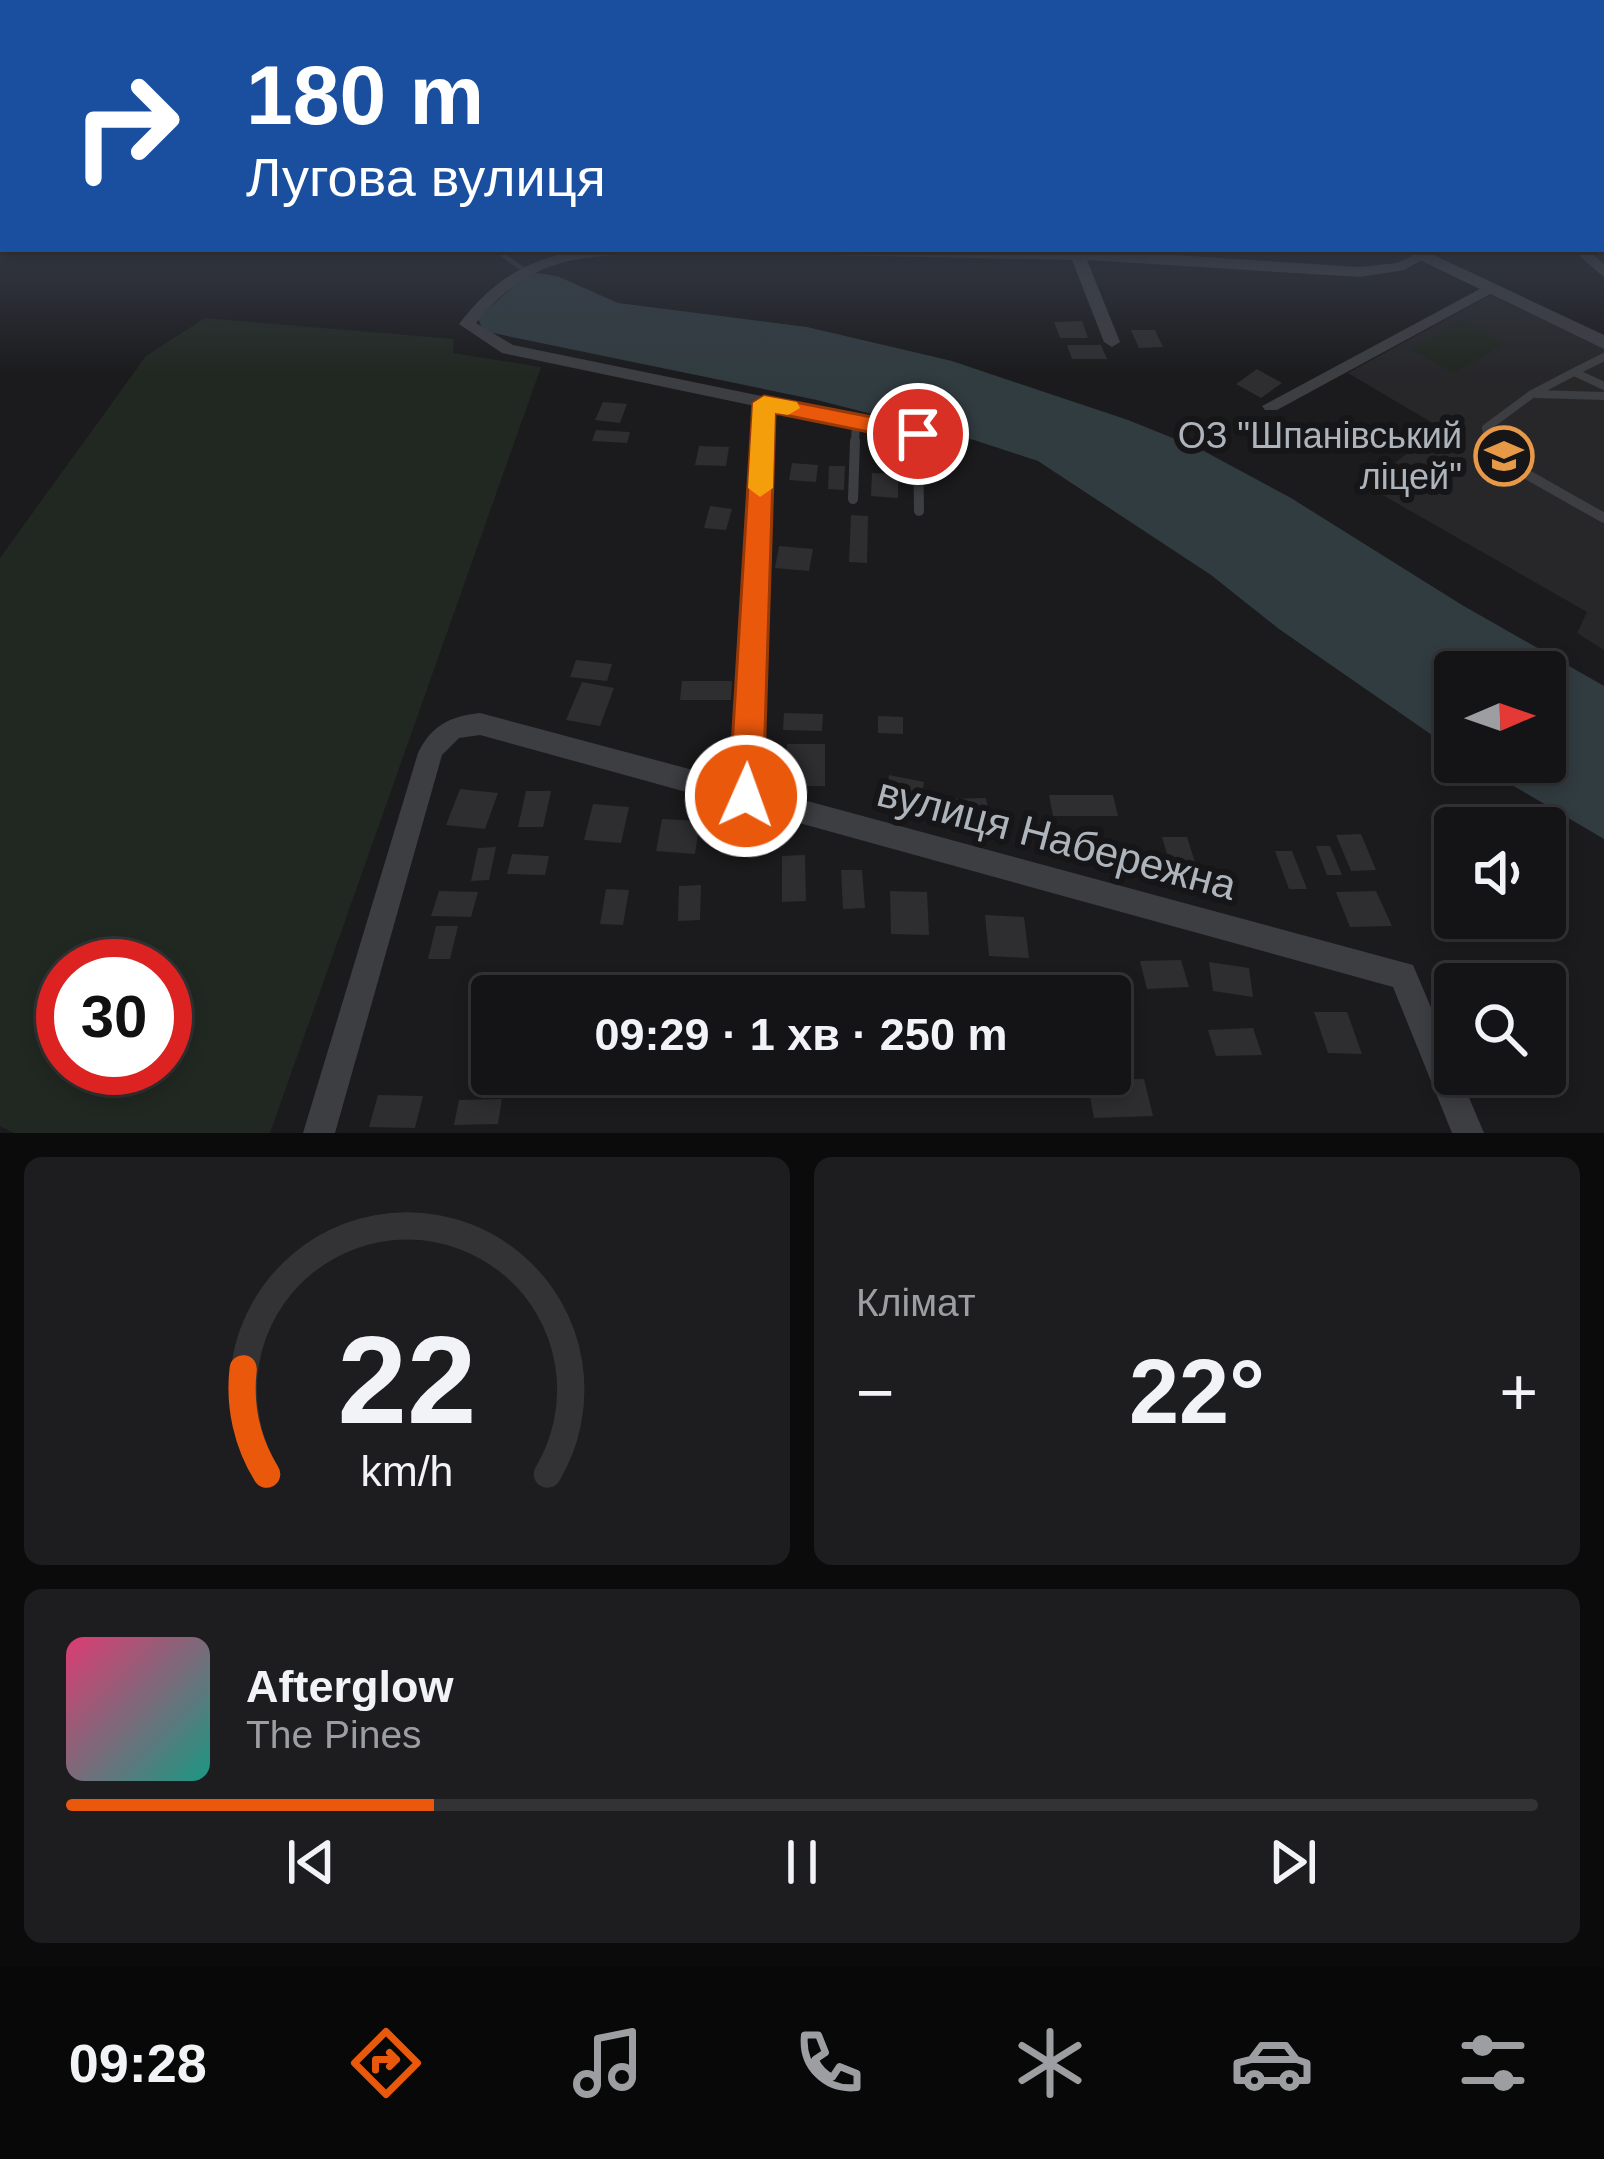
<!DOCTYPE html>
<html lang="uk">
<head>
<meta charset="utf-8">
<style>
	:root { --surface:#141416; --page:#1d1d1f; --text:#f1f3f6; --muted:#9d9ea1; --line:#333335; --accent:#ea580c }
	body { margin:0; font-family:Arial,sans-serif; background:var(--page); color:var(--text); height:100vh; display:flex; flex-direction:column; font-size:45px; white-space:nowrap }
	* { box-sizing:border-box; margin:0 }
	p { font-size:39px; color:var(--muted) }
	.icon { flex:none; width:66px; height:66px; fill:none; stroke:currentColor; stroke-width:2; stroke-linecap:round; stroke-linejoin:round }
	.map { position:relative; height:1133px; overflow:hidden }
	.panel { display:flex; flex-direction:column; gap:24px; padding:24px; background:#0b0b0c; flex:1 }
	.panel>* { flex:none }
	.hud { position:absolute; left:0px; top:0px; width:1605px; height:252px; box-shadow:0 6px 18px #0003,0 0 0 3px var(--line); background:#1a4fa0; color:#fff; overflow:hidden }
	.needle { width:78px; rotate:88deg }
	.controls { position:absolute; left:1434px; top:651px; display:grid; gap:24px }
	.controls a { display:grid; place-items:center; width:132px; height:132px; border-radius:12px; background:var(--surface); box-shadow:0 6px 18px #0003,0 0 0 3px var(--line); font-size:60px }
	.speed { position:absolute; left:36px; top:939px; display:flex; gap:24px; font-size:60px; font-weight:700; text-align:center }
	.speed>* { display:grid; place-content:center; width:156px; height:156px; border-radius:50%; background:var(--surface); box-shadow:0 6px 18px #0003,0 0 0 3px var(--line); line-height:1 }
	.speed .limit { border:18px solid #d22; background:#fff; color:#111 }
	.pin { position:absolute; display:grid; place-items:center; width:102px; height:102px; color:#fff; margin:-51px; border:6px solid #fff; border-radius:50%; box-shadow:0 3px 12px #0007 }
	.me { position:absolute; width:132px; margin:-66px; rotate:2deg; stroke-linejoin:round; filter:drop-shadow(0 0 9px #0008) }
	.turn { display:flex; align-items:center; gap:42px; height:252px; padding:0 48px; font-size:54px }
	.turn .icon { width:156px; height:156px; stroke-width:2.5 }
	.turn b { display:block; font-size:84px; line-height:102px }
	.big { font-size:90px; font-weight:700; line-height:1.1 }
	.panel .tile { flex:1; display:flex; flex-direction:column; justify-content:center; gap:18px; min-width:0; padding:0 42px; border-radius:18px; background:var(--page) }
	.panel .dial { align-items:center; gap:0 }
	.dial svg { height:312px; overflow:visible; fill:none; stroke:var(--line); stroke-width:7; stroke-linecap:round; text-anchor:middle }
	.dial text { fill:var(--text); stroke:none }
	.song { display:flex; align-items:center; gap:36px }
	.cover { width:144px; height:144px; border-radius:18px; background:linear-gradient(135deg,hsl(340 70% 55%),hsl(170 70% 35%)) }
	.played { height:12px; border-radius:6px; background:linear-gradient(90deg,var(--accent) 25%,var(--line) 25%) }
	.keys { display:flex; justify-content:space-around; direction:ltr }
	.heat { display:flex; justify-content:space-between; align-items:center; font-size:66px; direction:ltr }
	.panel .tiles { flex:1; display:grid; gap:24px; grid-template-columns:1fr 1fr }
	.tile:last-child { grid-column:span 2 }
	.trip { position:absolute; left:471px; top:975px; width:660px; height:120px; border-radius:12px; background:var(--surface); box-shadow:0 6px 18px #0003,0 0 0 3px var(--line); font-weight:700; line-height:120px; text-align:center }
	.dock { display:flex; height:192px; justify-content:space-around; align-items:center; background:#080809; color:var(--muted) }
	.dock .icon { width:84px; height:84px }
	.dock .current { color:var(--accent) }
	.dock b { font-size:54px; color:var(--text) }
	.map>svg:first-child { display:block }
	.built { fill:#27272a }
	.green { fill:#212821; fill-rule:evenodd }
	.water { fill:#313c40 }
	.lines { fill:none; stroke-linecap:round; stroke-linejoin:round }
	.stream { stroke:#313c40; stroke-width:4.5 }
	.building { fill:#2e2e31 }
	.service-far1 { stroke:#3c3e42; stroke-width:8 }
	.service { stroke:#3c3e42; stroke-width:10 }
	.minor { fill:#3c3e42; fill-rule:evenodd }
	.tertiary { fill:#3c3e42; fill-rule:evenodd }
	.route { fill:#ea580c; stroke:#983908; stroke-width:3 }
	.slow { fill:#f59e0b }
	.labels { text-anchor:middle; stroke-width:12; stroke-linejoin:round; paint-order:stroke }
	.poi-label { font-size:36px; fill:#aeb4bb; stroke:#161618; text-anchor:end }
	.near-street-label { font-size:42px; fill:#aeb4bb; stroke:#161618 }
</style>
</head>
<body>
<div class="map">
<svg width="1604" height="1133" viewBox="0 0 1604 1133">
	<rect width="100%" height="100%" fill="#1b1b1d"/>
	<path class="built" d="M1490 295 1604 348V650L1577 633 1587 612 1365 485 1441 428 1348 373Z"/>
	<path class="green" d="M205 318 454 339 453 353 541 367 270 1133H14L0 1126V558L146 356ZM63 966H165V1068H63Z
		M1462 321 1505 343 1454 373 1411 349Z"/>
	<path class="water" d="M529 272 557 276 618 303 807 327 952 361 1128 420 1200 449 1291 498 1462 605 1604 686V839L1473 762H1545V672H1455V751L1279 629 1211 575 1038 461 974 440 817 400 483 331 478 318Z"/>
	<g class="lines">
		<path class="stream" d="M513 249 504 256 526 271"/>
	</g>
	<path class="building" d="M1082 321 1088 338H1060L1054 322Z
		M1131 330H1155L1163 347 1139 348Z
		M1067 345H1101L1107 359H1072Z
		M1257 369 1282 383 1261 398 1236 384Z
		M603 402 627 404 620 423 595 420Z
		M596 430 630 432 627 443 592 441Z
		M699 446 729 447 726 466 695 465Z
		M792 463 818 465 816 482 789 480Z
		M829 466H845L844 490 828 489Z
		M872 473 898 474V498L871 496Z
		M710 506 732 509 726 530 704 528Z
		M851 515 868 516 867 563 849 562Z
		M779 546 813 549 809 571 775 568Z
		M576 660 612 664 607 681 570 677Z
		M682 681H732L731 700H680Z
		M582 682 614 688 600 726 566 720Z
		M784 713 823 714 822 731 783 730Z
		M878 716 903 717V734L878 733Z
		M787 744H825V786H786Z
		M889 775 924 782 921 801 886 794Z
		M460 789 498 793 485 829 446 825Z
		M526 791H551L543 827H518Z
		M1049 795H1113L1118 816H1053Z
		M986 798 990 822 944 823 941 799Z
		M593 804 629 807 621 843 584 840Z
		M662 819 700 821 695 854 656 851Z
		M1361 834 1376 870 1351 871 1336 835Z
		M1162 837H1187L1200 878H1174Z
		M1316 846H1330L1342 875H1327Z
		M496 847 489 880 471 881 478 848Z
		M1275 851H1292L1307 889H1289Z
		M512 854 549 856 545 875 507 874Z
		M805 855 806 901 782 902V856Z
		M841 870H862L865 908 843 909Z
		M701 885 700 920 678 921 679 886Z
		M606 889 629 890 623 925 600 924Z
		M439 891 478 892 471 917 431 916Z
		M890 891 927 892 929 935 891 934Z
		M1376 891 1392 926 1350 927 1336 892Z
		M985 915 1024 917 1029 958 989 956Z
		M436 926H458L450 959H428Z
		M1181 960 1189 987 1147 989 1140 961Z
		M1209 962 1249 968 1253 997 1213 991Z
		M1314 1012H1347L1362 1054 1328 1053Z
		M1253 1028 1262 1055 1216 1056 1208 1030Z
		M1144 1079 1153 1116 1094 1118 1087 1080Z
		M378 1095 423 1096 415 1128 369 1127Z
		M502 1099 498 1124 454 1125 459 1100Z"/>
	<g class="lines">
		<path class="service-far1" d="M1604 357 1574 372 1604 386
			M1536 394 1604 396
			M918 434V444
			M855 444 856 421
			M1489 444 1486 428 1532 394 1574 372"/>
		<path class="service" d="M918 441 919 511
			M1489 441 1491 454 1604 518
			M853 499 855 441"/>
		<path class="minor" d="M588 249H693L686 253C597 257 538 246 476 323L513 345 918 428 927 434 918 440 773 410 759 788 1413 965 1455 1064V1074H1459L1484 1133H1452L1393 987 480 735 459 738 442 755 335 1133H303L418 753C431 726 450 716 480 713L734 781 755 406 502 353 459 324C494 278 531 257 588 249Z
			M723 249H1082L1360 267 1396 263 1422 252 1429 256 1404 270 1360 277 1087 260 1120 342 1112 347 1104 342 1072 260 730 253Z
			M1571 249H1587L1604 264V277Z
			M1491 283 1496 285V291L1277 410H1265L1262 406Z"/>
		<path class="tertiary" d="M1397 249H1421L1604 335V349Z"/>
	</g>
	<linearGradient id="sky" x2="0" y2="1"><stop stop-color="#0f0f10"/><stop offset="0.58" stop-color="#393f4c"/><stop offset="1" stop-color="#393f4c" stop-opacity="0"/></linearGradient>
	<rect width="1604" height="376" fill="url(#sky)"/>
	<path class="route" d="M764 396 918 426 930 434 918 442 775 413 763 796 758 807 746 812 734 807 729 796 753 403Z"/>
	<path class="slow" d="M764 396 797 402 800 408 788 415 775 413 773 488 760 497 748 488 753 403Z"/>
	<defs>
		<symbol id="school-ring" viewBox="-11 -11 22 22"><circle r="9.5" fill="#161618" stroke="#e89947" stroke-width="1.5"/><path d="M0-5L7-2L0 1L-7-2ZM-4 1L0 2.5L4 1V4Q0 6-4 4Z" fill="#e89947"/></symbol>
	</defs>
	<g fill-rule="evenodd">
		<use href="#school-ring" x="1471" y="423" width="66" height="66"/>
	</g>
	<g class="labels">
		<g class="poi-label">
			<text x="1462" y="448">ОЗ "Шпанівський<tspan x="1462" dy="41">ліцей"</tspan></text>
		</g>
		<g class="near-street-label">
			<text transform="translate(1057 838) rotate(15)" y="15">вулиця Набережна</text>
		</g>
	</g>
</svg>
<div class="controls">
<a><svg class="needle" viewBox="-14 -14 28 28"><path d="M0-13l5 13h-10z" fill="#e53935"/><path d="M0 13l5-13h-10z" fill="#9d9ea1"/></svg></a>
<a><svg class="icon" aria-label="sound" viewBox="0 0 24 24"><path d="M4 9h4l5-4v14l-5-4H4zM17 9q2 3 0 6"/></svg></a>
<a><svg class="icon" aria-label="search" viewBox="0 0 24 24"><circle cx="10" cy="10" r="6"/><path d="M15 15l6 6"/></svg></a>
</div>
<div class="speed"><div class="limit">30</div></div>
<div class="pin" style="left:918px;top:434px;background:#d93025"><svg class="icon" aria-label="arrive" viewBox="0 0 24 24"><path d="M6 21V4h12l-3 4 3 4H6"/></svg></div>
<svg class="me" style="left:746px;top:796px" viewBox="-20 -20 40 40"><circle r="17" fill="#ea580c" stroke="#fff" stroke-width="3"/><path d="M0-11L8 9 0 5-8 9z" fill="#fff"/></svg>
<div class="trip">09:29 · 1 хв · 250 m</div>
<div class="hud">
<div class="turn"><svg class="icon" aria-label="right" viewBox="0 0 24 24"><path d="M7 20v-9h11M14 6l5 5-5 5"/></svg><div><b>180 m</b>Лугова вулиця</div></div>
</div>
</div>
<section class="panel">
<div class="tiles">
<div class="tile dial"><svg viewBox="0 0 100 80">
<path d="M14 69A42 42 0 1 1 86 69"/>
<path d="M14 69A42 42 0 0 1 8 42" stroke="#ea580c"/>
<text x="50" y="56" font-size="32" font-weight="700">22</text>
<text x="50" y="72" font-size="11">km/h</text>
</svg></div>
<div class="tile"><p>Клімат</p>
<div class="heat"><a>−</a><b class="big">22°</b><a>+</a></div>
</div>
<div class="tile">
<div class="song"><i class="cover"></i><div><b>Afterglow</b><p>The Pines</p></div></div>
<div class="played"></div>
<div class="keys"><svg class="icon" aria-label="previous" viewBox="0 0 24 24"><path d="M18 5L8 12l10 7zM5 5v14"/></svg><svg class="icon" aria-label="pause" viewBox="0 0 24 24"><path d="M8 5v14M16 5v14"/></svg><svg class="icon" aria-label="next" viewBox="0 0 24 24"><path d="M6 5l10 7-10 7zM19 5v14"/></svg></div>
</div>
</div>
</section>
<nav class="dock">
<b>09:28</b>
<svg class="icon current" aria-label="directions" viewBox="0 0 24 24"><path d="M12 3l9 9-9 9-9-9zM9 14v-3h6M13 9l2 2-2 2"/></svg>
<svg class="icon" aria-label="music" viewBox="0 0 24 24"><path d="M9 18V5l10-2v13"/><circle cx="6" cy="18" r="3"/><circle cx="16" cy="16" r="3"/></svg>
<svg class="icon" aria-label="phone" viewBox="0 0 24 24"><path d="M5 4h4l2 5-3 2q2 4 5 5l2-3 5 2v4C11 20 4 13 5 4z"/></svg>
<svg class="icon" aria-label="climate" viewBox="0 0 24 24"><path d="M12 3v18M4 7l16 10M4 17L20 7"/></svg>
<svg class="icon" aria-label="car" viewBox="0 0 24 24"><path d="M5 17H2v-5l4-1 3-4h7l3 4 3 1v5h-3M9 17h6M6 11h13"/><circle cx="7" cy="17" r="2"/><circle cx="17" cy="17" r="2"/></svg>
<svg class="icon" aria-label="filters" viewBox="0 0 24 24"><path d="M4 7h16M4 17h16"/><circle cx="9" cy="7" r="2"/><circle cx="15" cy="17" r="2"/></svg>
</nav>
</body>
</html>
